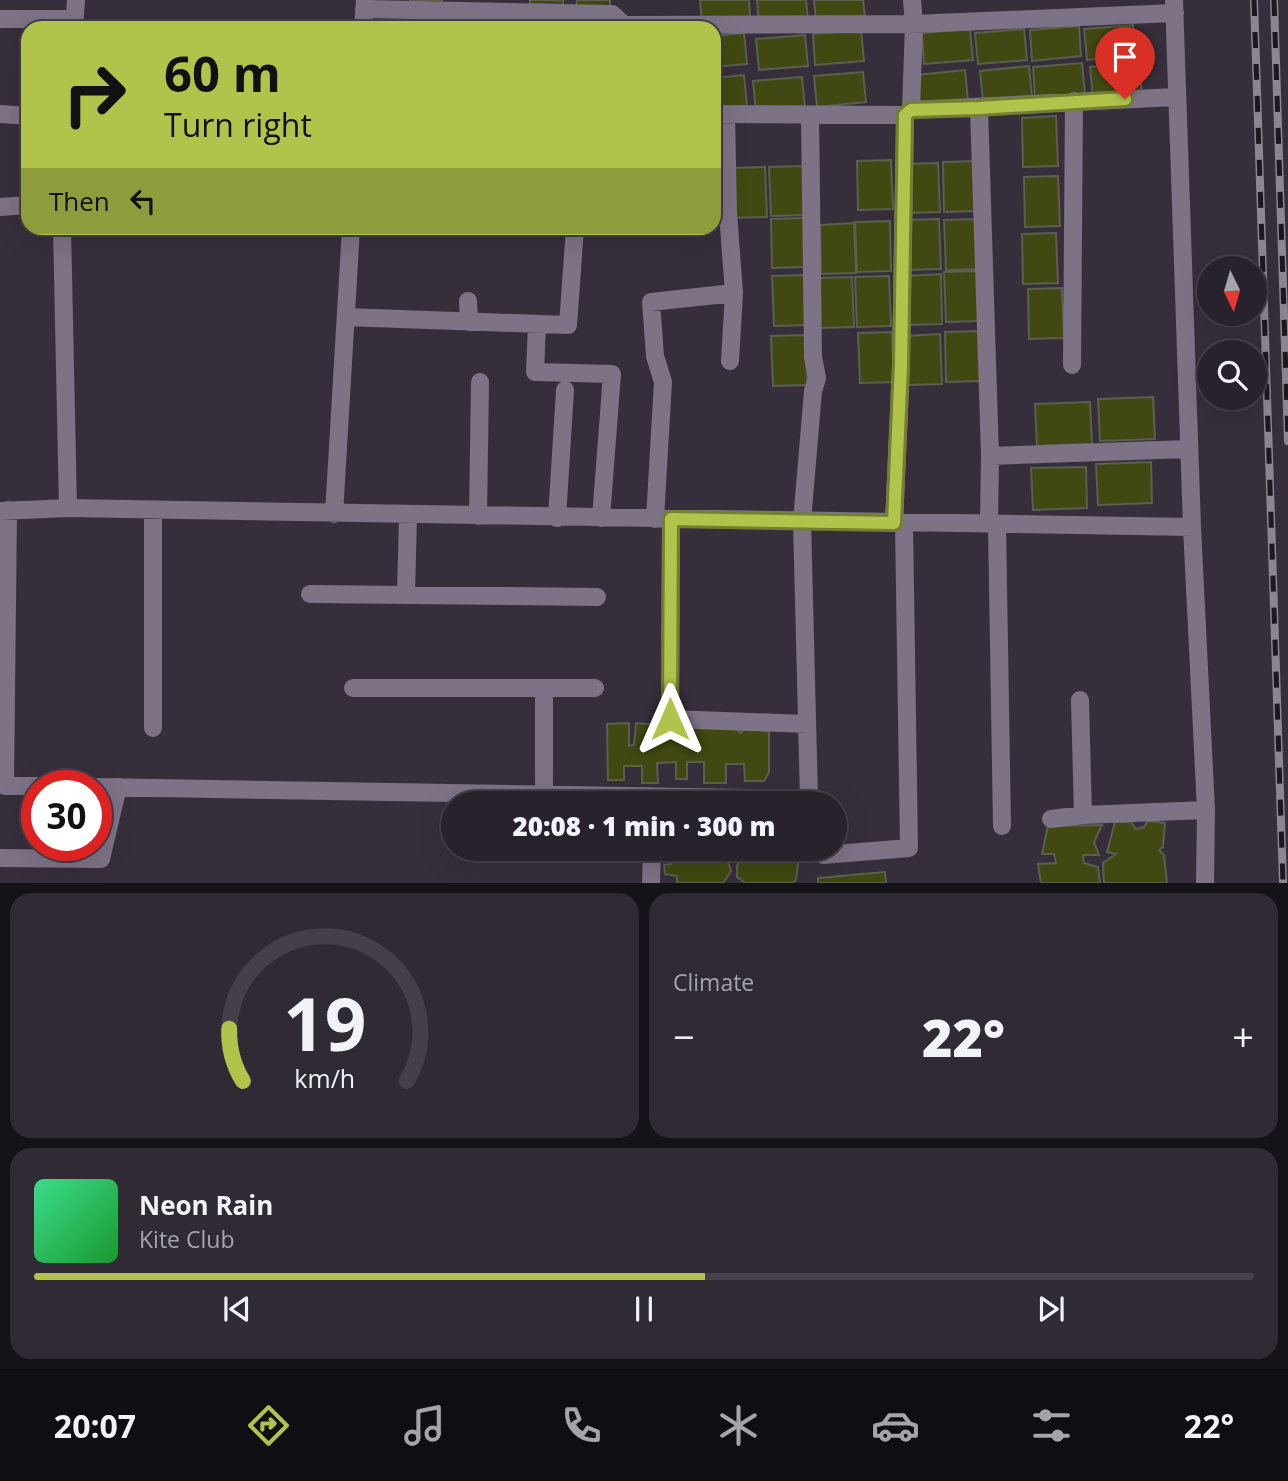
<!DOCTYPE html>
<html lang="en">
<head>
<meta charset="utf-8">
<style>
	:root { --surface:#28222c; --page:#302a34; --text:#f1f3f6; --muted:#a5a4a9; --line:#443f48; --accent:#b2c34c }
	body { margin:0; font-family:"Open Sans",sans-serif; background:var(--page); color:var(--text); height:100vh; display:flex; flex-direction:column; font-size:26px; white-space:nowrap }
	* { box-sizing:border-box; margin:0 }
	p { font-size:23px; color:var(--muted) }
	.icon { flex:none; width:38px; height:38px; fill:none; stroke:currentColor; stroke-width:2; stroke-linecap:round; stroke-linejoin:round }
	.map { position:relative; height:883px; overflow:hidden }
	.sheet { display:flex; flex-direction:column; gap:10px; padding:10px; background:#161318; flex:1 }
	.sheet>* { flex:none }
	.guide { position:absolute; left:21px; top:21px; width:700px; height:214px; border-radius:21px; box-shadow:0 7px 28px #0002,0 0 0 2px var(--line); background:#b2c34c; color:#111; overflow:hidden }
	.needle { width:46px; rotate:175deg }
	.tools { position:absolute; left:1197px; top:256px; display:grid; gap:14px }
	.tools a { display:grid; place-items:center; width:70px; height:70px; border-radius:50%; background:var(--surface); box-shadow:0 7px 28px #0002,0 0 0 2px var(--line); font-size:35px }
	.speed { position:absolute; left:21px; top:770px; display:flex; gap:14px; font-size:35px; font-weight:700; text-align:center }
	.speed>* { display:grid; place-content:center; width:91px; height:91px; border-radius:50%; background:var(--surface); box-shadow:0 7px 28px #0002,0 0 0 2px var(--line); line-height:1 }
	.speed .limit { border:10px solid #d22; background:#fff; color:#111 }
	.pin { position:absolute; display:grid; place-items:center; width:60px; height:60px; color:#fff; margin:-72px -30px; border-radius:50% 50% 50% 0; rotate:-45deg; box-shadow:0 0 7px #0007 }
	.pin .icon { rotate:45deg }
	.me { position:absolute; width:77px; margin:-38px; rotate:0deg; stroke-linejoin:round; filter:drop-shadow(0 0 5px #0008) }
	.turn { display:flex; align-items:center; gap:24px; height:147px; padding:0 28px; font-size:32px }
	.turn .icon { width:91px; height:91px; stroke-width:2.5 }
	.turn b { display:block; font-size:49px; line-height:60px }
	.then { display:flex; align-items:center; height:66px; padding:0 28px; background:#0003; gap:14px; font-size:26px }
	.big { font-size:52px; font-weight:800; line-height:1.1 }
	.sheet .widget { flex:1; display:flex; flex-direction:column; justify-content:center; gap:10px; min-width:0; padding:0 24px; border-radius:21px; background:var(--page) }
	.sheet .dial { align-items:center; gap:0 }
	.dial svg { height:182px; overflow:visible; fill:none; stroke:var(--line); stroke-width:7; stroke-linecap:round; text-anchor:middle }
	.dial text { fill:var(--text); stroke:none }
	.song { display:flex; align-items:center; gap:21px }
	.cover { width:84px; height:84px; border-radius:10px; background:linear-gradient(135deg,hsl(150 70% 55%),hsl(130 70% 35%)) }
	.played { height:7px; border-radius:4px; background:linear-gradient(90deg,var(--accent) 55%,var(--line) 55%) }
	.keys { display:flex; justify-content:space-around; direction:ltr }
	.heat { display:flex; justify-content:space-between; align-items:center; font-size:38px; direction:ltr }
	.sheet .tiles { flex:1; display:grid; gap:10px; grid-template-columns:1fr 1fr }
	.widget:last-child { grid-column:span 2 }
	.trip { position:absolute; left:441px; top:791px; width:406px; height:70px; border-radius:35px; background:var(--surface); box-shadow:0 7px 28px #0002,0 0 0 2px var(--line); font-weight:800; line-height:70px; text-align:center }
	.tabs { display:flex; height:112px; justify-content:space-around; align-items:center; background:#100e12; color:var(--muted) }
	.tabs .icon { width:49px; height:49px }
	.tabs .active { color:var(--accent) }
	.tabs b { font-size:32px; color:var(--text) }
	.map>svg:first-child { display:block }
	.building { fill:#414811; stroke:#5c5f50; stroke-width:2 }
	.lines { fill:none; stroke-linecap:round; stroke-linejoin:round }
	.minor { stroke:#7e7287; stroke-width:18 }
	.rail-casing { stroke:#8c8690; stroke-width:8 }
	.rail { stroke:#1b181e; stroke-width:5; stroke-dasharray:16; stroke-linecap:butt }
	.route-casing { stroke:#747f31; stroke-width:18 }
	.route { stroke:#b2c34c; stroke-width:12 }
</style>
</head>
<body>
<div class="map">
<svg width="1288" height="883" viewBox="0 0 1288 883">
	<rect width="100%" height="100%" fill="#362e3b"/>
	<path class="building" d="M410 0H442V7L410 2Z
		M530 0H563V5L530 4Z
		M577 0H610V11L576 10Z
		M700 0H749L750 19 702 23Z
		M757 0H806L808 19 759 23Z
		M814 0H863L865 17 816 21Z
		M441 14V28H412L415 20Z
		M537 22H558V28H533Z
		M577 24 604 25V28H576Z
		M1133 25 1136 56 1087 60 1084 29Z
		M1079 26 1081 56 1032 61 1030 30Z
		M970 29 973 60 924 64 922 33Z
		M1024 29 1027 60 978 64 975 33Z
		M861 30 864 61 815 65 813 34Z
		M744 33 747 64 714 67V36Z
		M805 35 808 66 759 70 756 39Z
		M1082 63 1085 94 1035 98 1033 67Z
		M1139 63 1142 94 1093 98 1090 67Z
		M1029 66 1032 97 983 101 980 71Z
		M965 70 968 101 919 106 917 75Z
		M863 72 866 102 817 107 814 76Z
		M744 75 747 106 714 109V78Z
		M802 77 805 108 756 112 753 81Z
		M1056 116 1058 166 1023 167 1022 118Z
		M891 160 893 209 858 210 857 161Z
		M977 161 979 211 944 212 943 162Z
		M938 163 940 212 906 213 904 164Z
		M804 166 806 215 771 216 769 167Z
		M765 167 767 217 732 218 731 168Z
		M1058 176 1060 226 1025 227 1024 177Z
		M805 218 807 267 772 268 771 219Z
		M939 219 941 269 906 270 905 220Z
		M978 219 980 269 946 270 944 220Z
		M890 221 891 271 857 272 855 222Z
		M854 223 856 273 821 274 820 225Z
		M1056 233 1058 283 1023 284 1022 234Z
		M979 271 980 321 946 322 944 272Z
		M941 274 942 324 908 325 906 276Z
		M806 275 808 325 774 326 772 276Z
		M889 276 891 326 857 327 855 277Z
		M852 277 854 327 819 328 818 278Z
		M1062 288 1064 338 1029 339 1028 289Z
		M979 331 981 381 946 382 945 332Z
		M892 332 894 382 860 383 858 333Z
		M940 334 942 384 907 385 906 336Z
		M806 335 807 385 773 386 771 336Z
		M1153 397 1155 439 1100 441 1098 399Z
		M1090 402 1092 444 1037 446 1035 404Z
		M1151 462 1152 503 1098 505 1096 464Z
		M1086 467 1087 508 1033 510 1031 468Z
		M629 723V746L634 745 636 723 685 727 687 733 697 726 736 728 740 733 749 726 769 732V772L764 781H745L744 764H726V783H704V762H687V779H676V762L657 763 658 783H642V766H624V780H608L607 724Z
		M1148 821 1165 823 1163 847 1159 850 1164 855 1167 883H1104L1103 863 1116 854 1107 852 1115 822H1131L1136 829 1144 827Z
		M1102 825 1094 842 1099 855H1083L1084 863 1098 867 1100 883H1041L1038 864 1056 863 1054 854H1042L1048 826Z
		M673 849H726L727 859 731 871 723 883H677V876L665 874 664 865 671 864 669 857Z
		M745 849H800L796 880 792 883H745L737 877V866Z
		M885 872 886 883H818V878Z"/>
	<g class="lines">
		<path class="minor" d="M1174 0 1192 527 1206 810 1205 883
			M364 9 612 14 624 25 914 24 1175 13
			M0 19H75
			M74 28 76 0
			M363 28 365 0
			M979 108 990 456 989 524
			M911 110 914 24 912 0
			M0 114 28 116
			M714 114 905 115 911 110 1176 97
			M726 114 728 213 734 293 730 361
			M0 207 28 205
			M62 228 68 508
			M468 301 469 322
			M346 317 568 325 575 228
			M537 325 535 372 612 374 601 518
			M1072 365 1074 101
			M990 456 1189 449
			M8 510 5 786H37
			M153 510V728
			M0 511 68 508 1192 527
			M334 514 351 228
			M478 516 480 382
			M557 518 565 390
			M655 519 663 382 655 356 651 302 734 293
			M671 519 670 719 807 724
			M894 523 901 365 905 115
			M997 524 1002 826
			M310 594 597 597
			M406 595 408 515
			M353 688H595
			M1080 700 1083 815 1206 810
			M96 787 809 799 802 521 813 391 817 378 813 357 810 115
			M544 794V688
			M1051 819 1083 815
			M823 855 909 848 904 523
			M0 858 101 859 118 787
			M651 883 652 849"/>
		<defs>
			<path id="rail" d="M1254 0 1283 883
				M1274 0 1288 441"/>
		</defs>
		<use href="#rail" class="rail-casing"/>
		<use href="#rail" class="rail"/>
	</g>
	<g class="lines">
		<defs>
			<path id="route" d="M670 719 671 519 894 523 901 365 905 115 911 110 979 108 1125 99"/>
		</defs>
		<use href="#route" class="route-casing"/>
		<use href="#route" class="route"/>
	</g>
</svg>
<div class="tools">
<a><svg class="needle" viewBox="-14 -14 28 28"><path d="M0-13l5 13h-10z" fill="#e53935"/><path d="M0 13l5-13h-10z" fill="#a5a4a9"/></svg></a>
<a><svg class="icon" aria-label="search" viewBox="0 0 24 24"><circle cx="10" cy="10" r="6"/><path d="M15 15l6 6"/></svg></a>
</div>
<div class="speed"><div class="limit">30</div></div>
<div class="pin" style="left:1125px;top:99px;background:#d93025"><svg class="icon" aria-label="arrive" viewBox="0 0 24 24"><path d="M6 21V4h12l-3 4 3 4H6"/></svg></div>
<svg class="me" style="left:670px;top:719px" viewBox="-20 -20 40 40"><path d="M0-17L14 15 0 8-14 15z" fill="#b2c34c" stroke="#fff" stroke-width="4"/></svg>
<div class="trip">20:08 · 1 min · 300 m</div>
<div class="guide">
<div class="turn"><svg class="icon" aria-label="right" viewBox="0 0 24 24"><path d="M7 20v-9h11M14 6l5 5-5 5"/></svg><div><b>60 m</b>Turn right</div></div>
<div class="then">Then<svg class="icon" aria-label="left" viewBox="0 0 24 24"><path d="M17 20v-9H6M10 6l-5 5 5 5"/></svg></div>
</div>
</div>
<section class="sheet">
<div class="tiles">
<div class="widget dial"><svg viewBox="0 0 100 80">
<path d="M14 69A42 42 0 1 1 86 69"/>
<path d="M14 69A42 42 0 0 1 8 46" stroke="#b2c34c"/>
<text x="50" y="56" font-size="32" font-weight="700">19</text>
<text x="50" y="72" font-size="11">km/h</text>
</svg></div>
<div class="widget"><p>Climate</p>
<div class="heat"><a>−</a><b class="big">22°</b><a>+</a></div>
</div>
<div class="widget">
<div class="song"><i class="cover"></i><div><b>Neon Rain</b><p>Kite Club</p></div></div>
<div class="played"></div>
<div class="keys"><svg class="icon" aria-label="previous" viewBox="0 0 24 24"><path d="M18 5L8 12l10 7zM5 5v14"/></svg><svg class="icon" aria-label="pause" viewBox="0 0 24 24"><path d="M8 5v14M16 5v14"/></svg><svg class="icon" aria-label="next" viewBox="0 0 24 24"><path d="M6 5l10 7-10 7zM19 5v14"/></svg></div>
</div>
</div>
</section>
<nav class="tabs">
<b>20:07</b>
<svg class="icon active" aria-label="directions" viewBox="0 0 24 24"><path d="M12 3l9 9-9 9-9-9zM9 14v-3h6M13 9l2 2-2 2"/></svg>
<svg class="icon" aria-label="music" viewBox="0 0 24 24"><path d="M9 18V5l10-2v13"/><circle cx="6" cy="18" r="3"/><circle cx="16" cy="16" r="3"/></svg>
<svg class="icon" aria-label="phone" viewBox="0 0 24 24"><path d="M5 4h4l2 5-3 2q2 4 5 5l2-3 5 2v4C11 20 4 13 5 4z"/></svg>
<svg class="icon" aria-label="climate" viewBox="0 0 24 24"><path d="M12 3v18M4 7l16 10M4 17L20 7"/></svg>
<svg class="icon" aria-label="car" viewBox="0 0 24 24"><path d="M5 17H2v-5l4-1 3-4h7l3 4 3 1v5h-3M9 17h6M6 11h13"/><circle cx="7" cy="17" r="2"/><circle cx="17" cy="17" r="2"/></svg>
<svg class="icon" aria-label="filters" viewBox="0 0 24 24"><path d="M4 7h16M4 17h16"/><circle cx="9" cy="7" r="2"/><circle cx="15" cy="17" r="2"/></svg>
<b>22°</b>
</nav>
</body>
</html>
